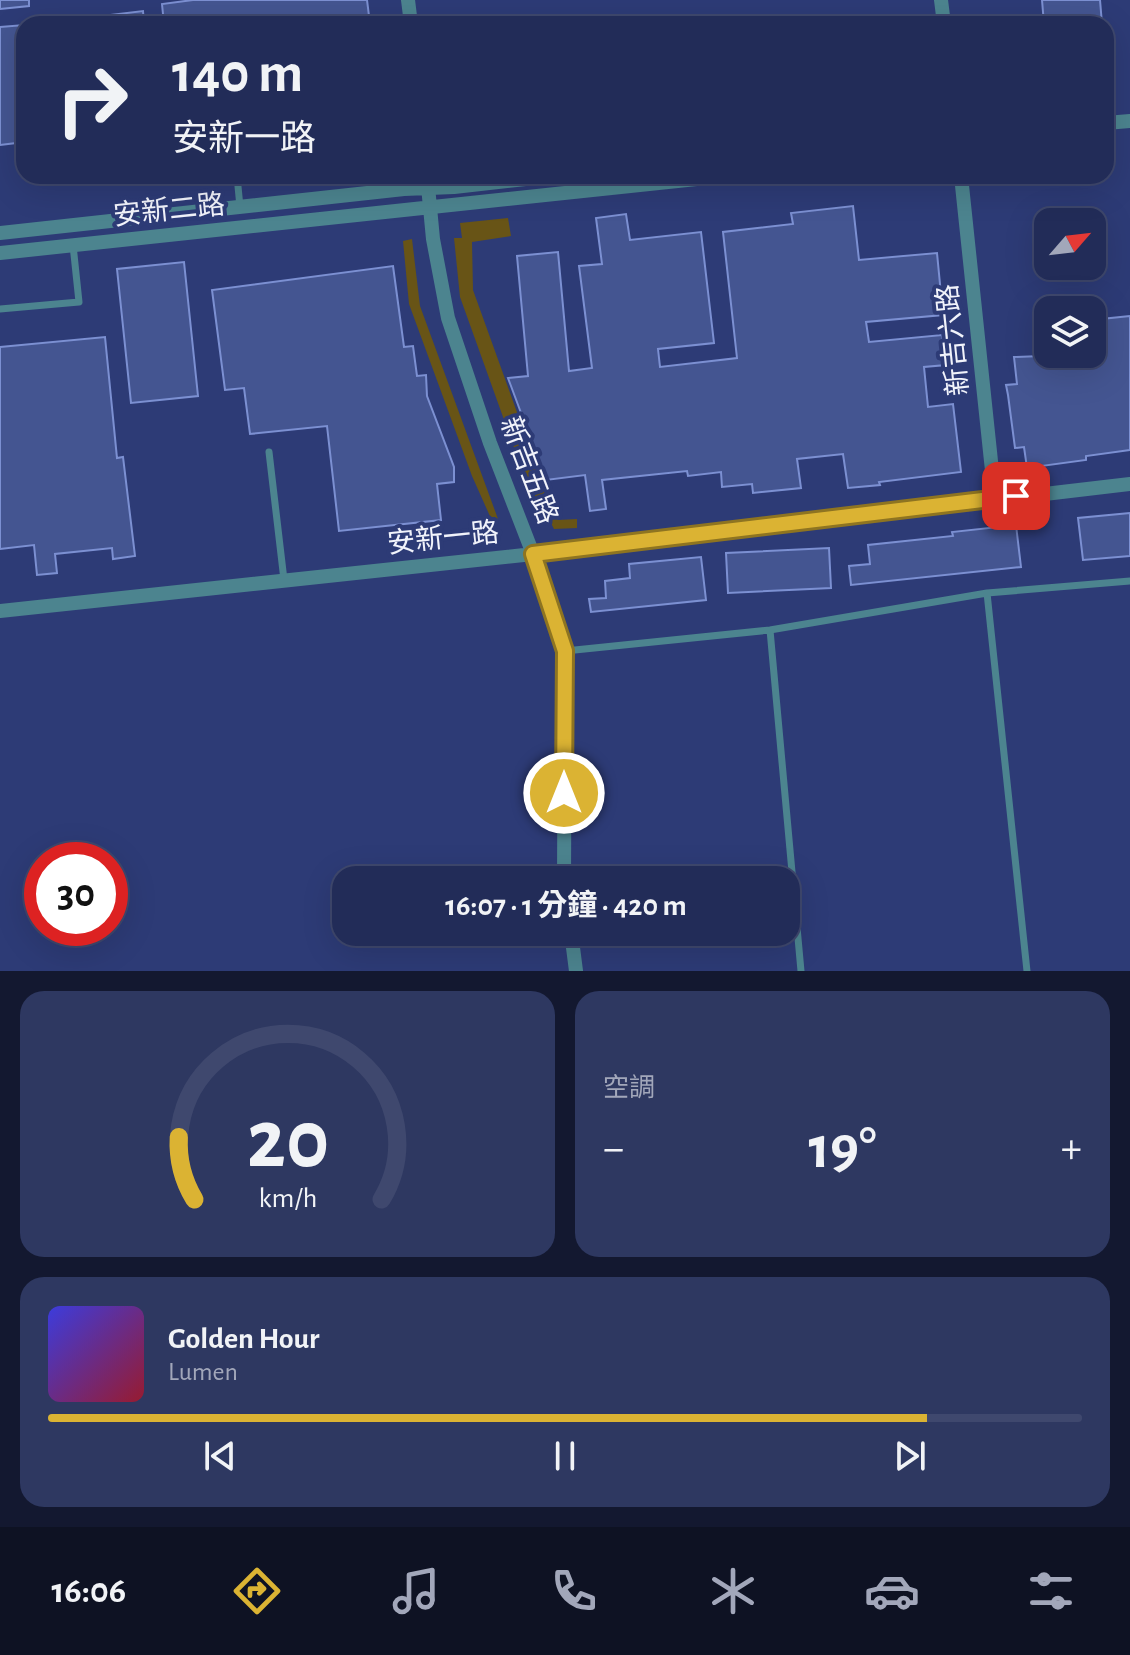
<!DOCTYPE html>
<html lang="zh-TW">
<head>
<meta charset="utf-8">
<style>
	:root { --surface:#222c58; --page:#2e3861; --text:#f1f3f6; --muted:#a2a7ba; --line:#3f486e; --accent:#dbb333 }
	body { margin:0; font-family:"Alegreya Sans","Noto Sans TC",sans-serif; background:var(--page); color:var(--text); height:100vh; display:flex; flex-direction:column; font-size:30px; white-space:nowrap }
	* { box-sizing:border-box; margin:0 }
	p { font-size:26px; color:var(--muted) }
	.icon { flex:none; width:44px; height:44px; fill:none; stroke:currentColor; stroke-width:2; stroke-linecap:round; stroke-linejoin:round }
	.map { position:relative; height:971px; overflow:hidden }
	.sheet { display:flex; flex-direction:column; gap:20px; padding:20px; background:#131830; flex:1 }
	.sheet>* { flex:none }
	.top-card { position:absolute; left:16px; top:16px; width:1098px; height:168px; border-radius:24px; box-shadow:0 8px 32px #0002,0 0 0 2px var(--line); background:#222c58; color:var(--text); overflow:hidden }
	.needle { width:52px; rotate:62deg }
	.controls { position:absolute; left:1034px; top:208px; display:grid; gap:16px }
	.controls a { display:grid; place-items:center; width:72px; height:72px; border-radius:16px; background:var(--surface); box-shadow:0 8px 32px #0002,0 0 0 2px var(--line); font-size:40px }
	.speed { position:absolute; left:24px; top:842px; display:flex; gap:16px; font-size:40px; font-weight:700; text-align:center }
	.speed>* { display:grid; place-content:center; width:104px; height:104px; border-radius:50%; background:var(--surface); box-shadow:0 8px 32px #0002,0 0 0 2px var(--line); line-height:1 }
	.speed .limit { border:12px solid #d22; background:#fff; color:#111 }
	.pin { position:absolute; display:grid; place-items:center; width:68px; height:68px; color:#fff; margin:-34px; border-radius:16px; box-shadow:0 4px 12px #0006 }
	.me { position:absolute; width:88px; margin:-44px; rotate:0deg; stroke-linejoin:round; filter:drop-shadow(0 0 6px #0008) }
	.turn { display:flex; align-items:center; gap:28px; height:168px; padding:0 24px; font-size:36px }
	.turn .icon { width:104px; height:104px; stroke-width:2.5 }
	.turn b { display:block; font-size:56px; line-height:68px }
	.big { font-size:60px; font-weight:700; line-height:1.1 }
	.sheet .card { flex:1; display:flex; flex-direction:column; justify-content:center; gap:12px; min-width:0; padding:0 28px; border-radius:24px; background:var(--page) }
	.sheet .dial { align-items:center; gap:0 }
	.dial svg { height:208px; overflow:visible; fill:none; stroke:var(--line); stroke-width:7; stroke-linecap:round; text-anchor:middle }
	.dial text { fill:var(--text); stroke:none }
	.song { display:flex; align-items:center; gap:24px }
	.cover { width:96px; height:96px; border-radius:12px; background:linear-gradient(135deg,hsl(240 70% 55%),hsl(350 70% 35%)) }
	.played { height:8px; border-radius:4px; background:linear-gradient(90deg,var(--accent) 85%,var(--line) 85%) }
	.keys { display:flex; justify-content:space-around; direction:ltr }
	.heat { display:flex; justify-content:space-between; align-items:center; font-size:44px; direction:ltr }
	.sheet .tiles { flex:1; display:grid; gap:20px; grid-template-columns:1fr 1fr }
	.card:last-child { grid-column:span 2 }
	.trip { position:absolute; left:332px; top:866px; width:468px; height:80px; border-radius:24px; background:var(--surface); box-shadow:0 8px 32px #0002,0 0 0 2px var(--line); font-weight:700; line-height:80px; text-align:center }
	.dock { display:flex; height:128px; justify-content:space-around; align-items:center; background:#0e1223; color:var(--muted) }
	.dock .icon { width:56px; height:56px }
	.dock .selected { color:var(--accent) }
	.dock b { font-size:36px; color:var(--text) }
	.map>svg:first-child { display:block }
	.green { fill:#685416 }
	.building { fill:#445591; stroke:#7c90d2; stroke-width:2 }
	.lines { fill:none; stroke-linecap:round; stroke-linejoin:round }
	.service { stroke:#4c848f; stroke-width:7 }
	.minor { stroke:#4c848f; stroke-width:14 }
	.route-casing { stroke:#8e7421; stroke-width:20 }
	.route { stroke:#dbb333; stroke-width:14 }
	.labels { text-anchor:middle; stroke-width:8; stroke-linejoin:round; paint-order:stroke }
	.street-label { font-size:28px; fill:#f1f3fb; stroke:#2d3b76 }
</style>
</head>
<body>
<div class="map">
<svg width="1130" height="971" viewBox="0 0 1130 971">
	<rect width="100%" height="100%" fill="#2d3b76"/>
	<path class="green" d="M508 218 511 236 472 242 473 290 554 515 558 520 577 519V528L554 529 548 517 537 512 460 297 454 238H462L460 223Z
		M412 239 420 306 498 519 493 523 472 476 409 304 403 241Z"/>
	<path class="building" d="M0 0H29V6L0 9Z
		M193 0H367L370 24H164L162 4Z
		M1042 0H1100L1102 24H1044Z
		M143 11 144 24H86V18Z
		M24 25V142L0 145V27Z
		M853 206 859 260 937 253 943 315 866 322 869 342 942 335 946 365 924 367 928 407 953 404 961 472 879 482 880 485 848 488 843 454 797 459 801 488 753 493 752 484 722 487 721 472 688 476 687 471 602 480 606 509 590 511 585 475 546 480 508 378 528 376 517 256 558 252 569 371 592 368 579 266 602 264 596 218 626 214 630 240 701 232 714 343 658 349 660 367 737 358 723 232 793 224 791 213Z
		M184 262 198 396 131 403 117 269Z
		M393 266 404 347 413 346 417 376 426 375 427 396 454 467V482L437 484 441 520 339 531 327 426 250 434 244 388 225 390 212 290Z
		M1130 316V450L1086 456V460L1027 468 1024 447 1015 448 1008 395 1006 385 1017 384 1014 357 1092 354V320Z
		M105 337 117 458 123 457 135 556 113 559 112 548 55 554 57 573 37 575 34 545 0 549V347Z
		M1130 513V556L1083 560 1078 518Z
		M1016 525 1021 567 851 585 849 566 870 564 868 545 953 536 952 532Z
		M829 548 831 588 728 593 726 553Z
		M701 557 706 600 591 612 589 599 606 598 605 581 630 578 629 564Z"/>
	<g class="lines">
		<path class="service" d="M237 176 240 207
			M0 309 79 302 73 245
			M269 452 284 580
			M987 593 1027 971
			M770 630 801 971
			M565 651 770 630 987 593 1130 581"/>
		<path class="minor" d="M408 0 411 24
			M941 0 944 24
			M1106 123 1130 121
			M427 176 433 239 448 318 490 443 533 554 565 651 564 880
			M961 176 995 499
			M0 233 404 189 454 187 553 176
			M0 253 725 176
			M0 611 533 554 1130 484
			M571 932 576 971"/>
	</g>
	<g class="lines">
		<defs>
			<path id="route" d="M564 793 565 651 533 554 1016 496"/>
		</defs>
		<use href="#route" class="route-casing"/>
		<use href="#route" class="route"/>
	</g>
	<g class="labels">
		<g class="street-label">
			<text transform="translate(169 209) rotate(-6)" y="10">安新二路</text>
			<text transform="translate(952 340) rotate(-96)" y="10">新吉六路</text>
			<text transform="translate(530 470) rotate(69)" y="10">新吉五路</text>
			<text transform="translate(443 537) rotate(-6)" y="10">安新一路</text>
		</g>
	</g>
</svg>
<div class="controls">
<a><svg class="needle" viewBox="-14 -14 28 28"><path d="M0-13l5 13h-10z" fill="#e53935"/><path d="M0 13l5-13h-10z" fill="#a2a7ba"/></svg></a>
<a><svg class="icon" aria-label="layers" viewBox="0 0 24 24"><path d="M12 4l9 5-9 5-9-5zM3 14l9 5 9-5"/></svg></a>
</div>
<div class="speed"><div class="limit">30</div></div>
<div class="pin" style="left:1016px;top:496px;background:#d93025"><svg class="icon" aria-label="arrive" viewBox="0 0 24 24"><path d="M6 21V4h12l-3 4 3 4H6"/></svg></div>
<svg class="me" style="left:564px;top:793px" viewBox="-20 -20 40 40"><circle r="17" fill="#dbb333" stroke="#fff" stroke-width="3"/><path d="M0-11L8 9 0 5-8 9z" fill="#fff"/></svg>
<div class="trip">16:07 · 1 分鐘 · 420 m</div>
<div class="top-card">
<div class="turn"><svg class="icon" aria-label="right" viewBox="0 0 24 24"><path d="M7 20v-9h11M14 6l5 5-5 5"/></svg><div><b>140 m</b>安新一路</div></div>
</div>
</div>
<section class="sheet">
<div class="tiles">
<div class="card dial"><svg viewBox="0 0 100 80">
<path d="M14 69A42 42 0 1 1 86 69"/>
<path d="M14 69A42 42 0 0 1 8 45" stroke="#dbb333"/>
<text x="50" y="56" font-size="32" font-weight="700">20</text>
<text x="50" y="72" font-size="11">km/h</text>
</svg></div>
<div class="card"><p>空調</p>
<div class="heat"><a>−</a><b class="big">19°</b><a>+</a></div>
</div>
<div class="card">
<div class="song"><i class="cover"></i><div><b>Golden Hour</b><p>Lumen</p></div></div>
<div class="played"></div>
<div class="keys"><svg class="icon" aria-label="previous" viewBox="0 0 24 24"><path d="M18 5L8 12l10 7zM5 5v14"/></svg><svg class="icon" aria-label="pause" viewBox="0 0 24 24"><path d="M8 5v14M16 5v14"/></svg><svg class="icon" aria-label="next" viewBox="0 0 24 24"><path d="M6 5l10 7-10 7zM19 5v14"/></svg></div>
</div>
</div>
</section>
<nav class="dock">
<b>16:06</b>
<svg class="icon selected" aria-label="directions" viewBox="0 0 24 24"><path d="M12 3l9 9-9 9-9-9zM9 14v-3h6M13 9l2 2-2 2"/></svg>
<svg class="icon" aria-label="music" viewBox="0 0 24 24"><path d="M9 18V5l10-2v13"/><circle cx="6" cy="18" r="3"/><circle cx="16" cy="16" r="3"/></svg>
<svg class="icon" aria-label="phone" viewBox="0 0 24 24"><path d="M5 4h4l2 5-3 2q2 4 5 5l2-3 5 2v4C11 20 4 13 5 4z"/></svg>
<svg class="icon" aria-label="climate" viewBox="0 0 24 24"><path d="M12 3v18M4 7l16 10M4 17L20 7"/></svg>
<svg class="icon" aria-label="car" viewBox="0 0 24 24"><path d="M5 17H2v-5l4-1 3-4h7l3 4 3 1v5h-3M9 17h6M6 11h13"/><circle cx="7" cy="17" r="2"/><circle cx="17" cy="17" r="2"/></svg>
<svg class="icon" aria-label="filters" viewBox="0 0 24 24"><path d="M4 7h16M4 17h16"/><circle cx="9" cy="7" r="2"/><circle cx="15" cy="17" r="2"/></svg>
</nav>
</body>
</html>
